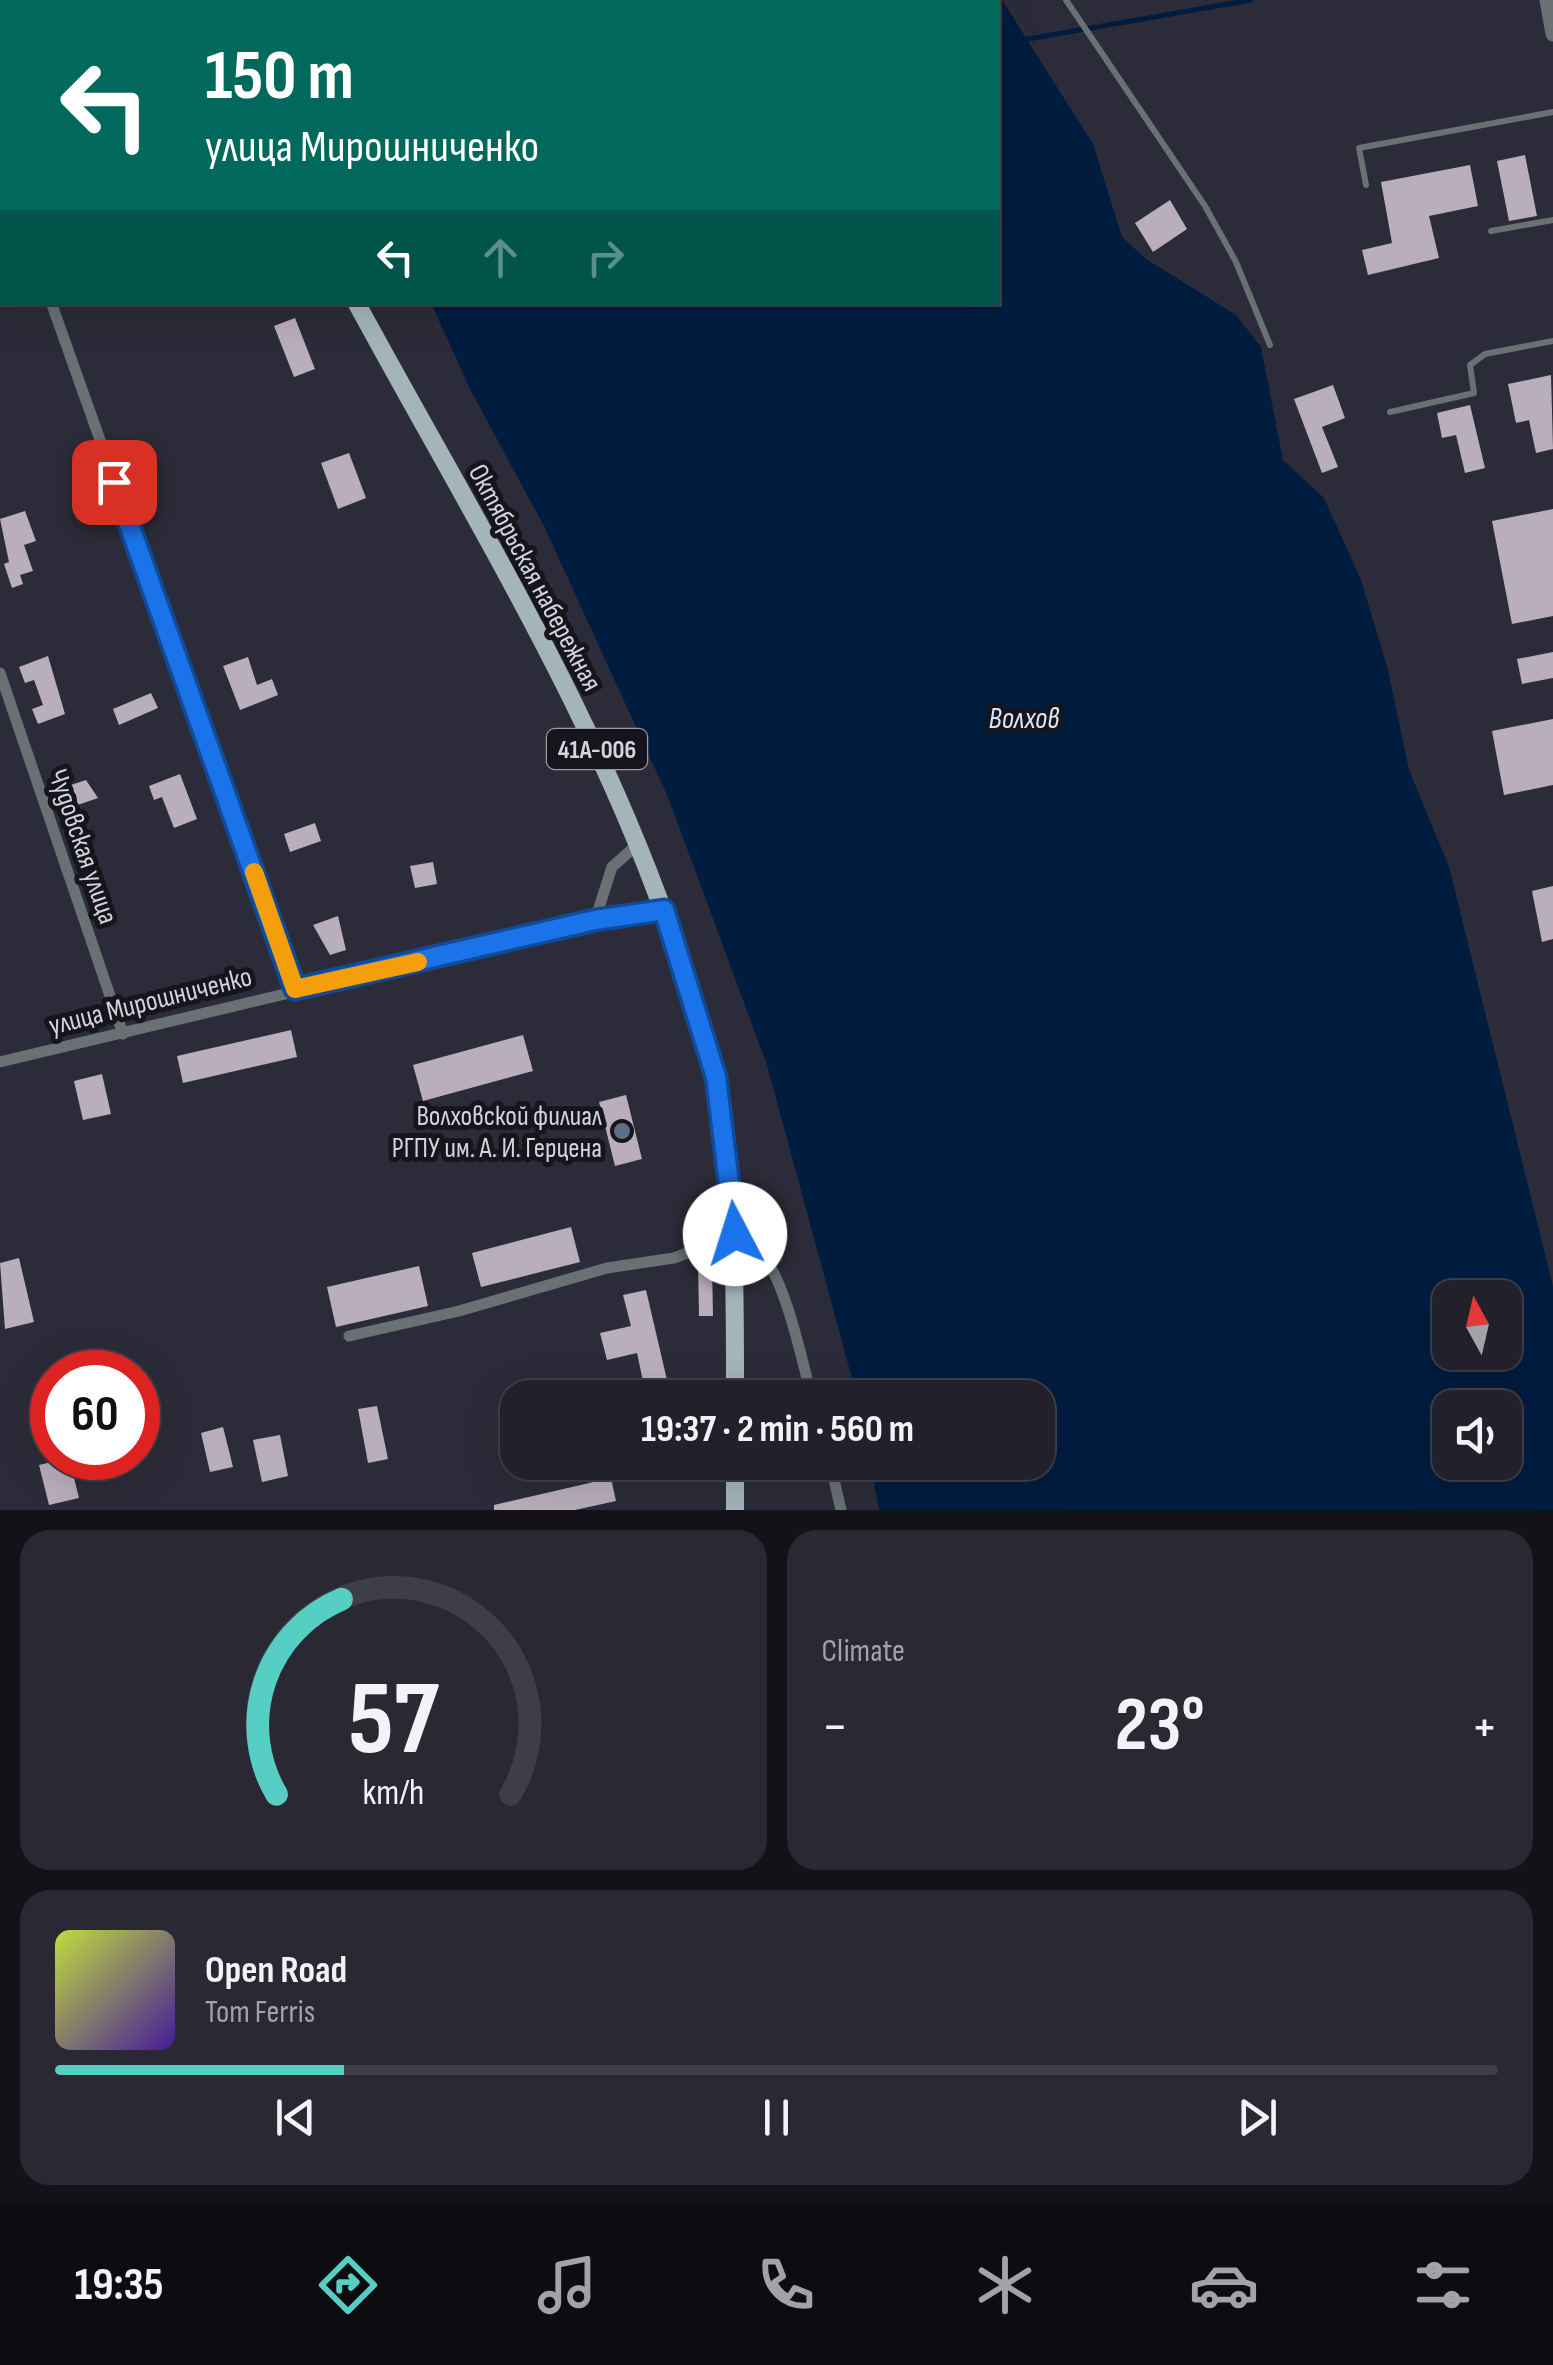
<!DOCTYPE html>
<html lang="en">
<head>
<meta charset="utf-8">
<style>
	:root { --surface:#21202b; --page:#292833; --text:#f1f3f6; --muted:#a2a3a9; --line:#3e3e47; --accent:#56cec3 }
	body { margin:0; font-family:"Sofia Sans Condensed",sans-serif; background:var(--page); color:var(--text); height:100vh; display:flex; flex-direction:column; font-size:38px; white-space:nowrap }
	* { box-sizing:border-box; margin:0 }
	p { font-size:32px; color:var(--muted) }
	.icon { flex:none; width:55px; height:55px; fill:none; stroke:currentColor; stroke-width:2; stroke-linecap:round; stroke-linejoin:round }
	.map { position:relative; height:1510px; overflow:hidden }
	.sheet { display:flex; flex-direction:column; gap:20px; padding:20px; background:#121218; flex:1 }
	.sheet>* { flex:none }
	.top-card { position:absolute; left:0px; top:0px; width:1000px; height:305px; box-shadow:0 10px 40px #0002,0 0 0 2px var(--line); background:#00695c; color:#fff; overflow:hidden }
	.needle { width:65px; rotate:352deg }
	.fabs { position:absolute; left:1432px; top:1280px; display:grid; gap:20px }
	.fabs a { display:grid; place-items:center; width:90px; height:90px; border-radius:20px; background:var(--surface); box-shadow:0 10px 40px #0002,0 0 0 2px var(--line); font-size:50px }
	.speed { position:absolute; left:30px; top:1350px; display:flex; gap:20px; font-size:50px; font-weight:700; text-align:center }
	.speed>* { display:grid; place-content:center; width:130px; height:130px; border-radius:50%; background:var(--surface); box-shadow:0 10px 40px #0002,0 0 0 2px var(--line); line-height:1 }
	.speed .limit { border:15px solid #d22; background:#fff; color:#111 }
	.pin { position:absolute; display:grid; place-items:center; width:85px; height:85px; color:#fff; margin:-42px; border-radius:20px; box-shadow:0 5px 15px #0006 }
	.me { position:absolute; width:110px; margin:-55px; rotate:355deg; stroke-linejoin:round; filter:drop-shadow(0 0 8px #0008) }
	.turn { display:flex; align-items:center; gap:35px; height:210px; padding:0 40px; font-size:45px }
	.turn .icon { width:130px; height:130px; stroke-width:2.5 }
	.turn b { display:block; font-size:70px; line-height:85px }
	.lanes { display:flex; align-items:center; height:95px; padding:0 40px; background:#0003; justify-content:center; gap:50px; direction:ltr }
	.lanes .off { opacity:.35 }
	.big { font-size:75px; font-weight:700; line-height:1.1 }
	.sheet .tile { flex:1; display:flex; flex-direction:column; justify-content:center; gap:15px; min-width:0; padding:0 35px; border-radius:30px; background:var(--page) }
	.sheet .dial { align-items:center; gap:0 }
	.dial svg { height:260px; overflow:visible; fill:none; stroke:var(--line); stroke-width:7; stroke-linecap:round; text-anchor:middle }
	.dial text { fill:var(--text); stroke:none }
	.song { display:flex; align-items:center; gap:30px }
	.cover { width:120px; height:120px; border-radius:15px; background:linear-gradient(135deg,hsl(70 70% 55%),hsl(260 70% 35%)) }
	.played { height:10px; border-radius:5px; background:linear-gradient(90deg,var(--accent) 20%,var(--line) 20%) }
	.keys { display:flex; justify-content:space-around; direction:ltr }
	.heat { display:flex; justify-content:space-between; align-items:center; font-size:55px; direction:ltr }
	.sheet .tiles { flex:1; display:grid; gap:20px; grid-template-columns:1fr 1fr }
	.tile:last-child { grid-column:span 2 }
	.trip { position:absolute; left:500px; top:1380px; width:555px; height:100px; border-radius:30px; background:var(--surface); box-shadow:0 10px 40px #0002,0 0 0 2px var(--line); font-weight:700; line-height:100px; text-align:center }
	.tabs { display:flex; height:160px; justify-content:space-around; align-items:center; background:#0d0d11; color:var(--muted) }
	.tabs .icon { width:70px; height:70px }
	.tabs .active { color:var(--accent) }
	.tabs b { font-size:45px; color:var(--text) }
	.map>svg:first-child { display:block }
	.water { fill:#001c3f; fill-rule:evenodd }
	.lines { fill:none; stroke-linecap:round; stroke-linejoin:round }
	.stream { stroke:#001c3f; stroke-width:5 }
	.building { fill:#b9aebc }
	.service { stroke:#697174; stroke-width:6 }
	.minor { stroke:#697174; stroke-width:11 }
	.tertiary { stroke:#697174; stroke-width:15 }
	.primary { stroke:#a3b4ba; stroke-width:18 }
	.route-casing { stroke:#114b97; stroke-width:25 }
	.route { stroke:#1a73e8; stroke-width:18 }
	.slow { stroke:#f59e0b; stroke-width:18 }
	.service-dot { fill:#5c6f8a; stroke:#15151b; stroke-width:4 }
	.labels { text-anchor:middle; stroke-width:10; stroke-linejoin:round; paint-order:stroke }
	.shield { fill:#15151b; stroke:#9b9ba3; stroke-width:2.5 }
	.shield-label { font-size:25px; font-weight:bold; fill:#d4d4dd }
	.street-label { font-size:28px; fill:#d4d4dd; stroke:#15151b }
	.poi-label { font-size:28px; fill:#d4d4dd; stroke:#15151b; text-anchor:end }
	.water-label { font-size:30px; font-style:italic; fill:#d9e6f5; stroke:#15151b }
</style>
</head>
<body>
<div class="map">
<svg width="1553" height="1510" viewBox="0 0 1553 1510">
	<rect width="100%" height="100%" fill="#2c2b39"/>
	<path class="water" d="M298 0H1002L1093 144 1122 237 1146 259 1236 315 1261 347 1283 460 1324 498 1361 580 1388 670 1409 770 1449 867 1553 1286V1510H879L870 1463 1038 1462V1398L857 1397 767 1065 668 797 545 528 470 389 431 303 998 302V2ZM1450 1298H1505V1352H1450ZM1450 1408H1505V1462H1450Z"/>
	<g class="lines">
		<path class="stream" d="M1028 39 1251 0"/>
	</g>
	<path class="building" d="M1525 155 1537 216 1509 221 1497 161Z
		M1470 165 1478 206 1429 216 1439 258 1368 275 1362 250 1392 243 1381 182Z
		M1170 200 1187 229 1153 252 1135 223Z
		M295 318 315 369 294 377 274 326Z
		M1551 375 1553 449 1536 453 1529 420 1516 423 1508 384Z
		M1333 385 1345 418 1322 427 1338 467 1322 473 1294 399Z
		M1470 405 1485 468 1465 473 1456 435 1442 438 1437 413Z
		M349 453 366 498 338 509 321 463Z
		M1553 509V616L1512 624 1492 521Z
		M25 511 36 541 24 545 33 571 20 575 23 584 12 588 4 564 9 562 0 519Z
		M1553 652V678L1522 684 1517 659Z
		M48 656 65 714 38 724 32 709 43 705 34 680 25 683 19 667Z
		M248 657 257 685 272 679 278 695 240 710 223 666Z
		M151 693 158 708 119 725 113 709Z
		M1553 719V785L1504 795 1492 731Z
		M180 774 197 819 174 828 162 797 154 800 149 786Z
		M86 780 98 798 69 808 62 788Z
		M315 823 321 841 290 852 284 834Z
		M433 862 437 884 415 888 410 866Z
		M1553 886V939L1542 942 1532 891Z
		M338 916 346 950 330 955 313 925Z
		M291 1030 297 1057 183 1083 177 1056Z
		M523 1035 533 1071 423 1101 413 1065Z
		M102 1074 111 1114 83 1120 74 1081Z
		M626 1095 642 1159 615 1166 599 1102Z
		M571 1227 580 1262 481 1287 472 1253Z
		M19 1258 34 1322 5 1329 0 1263Z
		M698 1262H712L713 1316H699Z
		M419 1266 428 1306 336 1327 327 1287Z
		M646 1290 667 1380 644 1386 637 1353 607 1360 600 1333 631 1326 623 1295Z
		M377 1406 388 1459 368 1463 358 1409Z
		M223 1427 233 1467 210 1472 201 1433Z
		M280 1435 288 1476 262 1482 253 1440Z
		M69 1458 79 1498 49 1505 39 1465Z
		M611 1478 616 1501 575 1510H494V1505Z"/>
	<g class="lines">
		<path class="service" d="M1066 0 1205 206 1236 262 1270 345
			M1366 185 1359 148 1553 112
			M1491 231 1553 220
			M1390 412 1474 393 1470 365 1485 354 1553 341"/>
		<path class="minor" d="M0 40 2 46
			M0 203 2 202
			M51 302 295 989
			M0 673 123 1034
			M595 920 612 867 637 845
			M0 1062 595 920 664 909
			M349 1336 459 1311 607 1268 674 1258 735 1235C743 1240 755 1245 761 1253 786 1281 802 1361 812 1398
			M830 1462 841 1510"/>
		<path class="tertiary" d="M1547 0 1553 34"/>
		<path class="primary" d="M238 0 239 2
			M356 302C474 520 610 735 684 973 695 1008 710 1045 716 1081 736 1186 735 1291 735 1398
			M735 1462V1510"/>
	</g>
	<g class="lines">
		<defs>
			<path id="route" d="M114 482 295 989 595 920 664 910 716 1077 735 1234"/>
		</defs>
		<use href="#route" class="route-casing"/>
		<use href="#route" class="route"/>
		<path class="slow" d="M254 872 295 989 418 962"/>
	</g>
	<circle class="service-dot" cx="622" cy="1131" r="10"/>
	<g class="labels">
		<rect class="shield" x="547" y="729" width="100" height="40" rx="8"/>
		<g class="shield-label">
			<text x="597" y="758">41А-006</text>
		</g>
		<g class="street-label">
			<text transform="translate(536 577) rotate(62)" y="10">Октябрьская набережная</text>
			<text transform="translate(84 846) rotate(71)" y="10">Чудовская улица</text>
			<text transform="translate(150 1000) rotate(-14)" y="10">улица Мирошниченко</text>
		</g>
		<g class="poi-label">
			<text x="602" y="1125">Волховской филиал<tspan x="602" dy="32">РГПУ им. А. И. Герцена</tspan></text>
		</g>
		<g class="water-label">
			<text x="1024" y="728">Волхов</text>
		</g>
	</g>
</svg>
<div class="fabs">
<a><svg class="needle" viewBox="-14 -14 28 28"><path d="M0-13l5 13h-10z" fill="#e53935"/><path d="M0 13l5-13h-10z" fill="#a2a3a9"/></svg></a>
<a><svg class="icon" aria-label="sound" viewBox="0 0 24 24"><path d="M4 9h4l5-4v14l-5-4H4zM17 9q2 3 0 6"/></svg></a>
</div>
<div class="speed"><div class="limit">60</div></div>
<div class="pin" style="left:114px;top:482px;background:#d93025"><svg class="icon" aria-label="arrive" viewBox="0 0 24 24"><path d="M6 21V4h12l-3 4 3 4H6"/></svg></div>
<svg class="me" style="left:735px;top:1234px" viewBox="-20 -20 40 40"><circle r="19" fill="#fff"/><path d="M0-13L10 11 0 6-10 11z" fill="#1a73e8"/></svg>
<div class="trip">19:37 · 2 min · 560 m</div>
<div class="top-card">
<div class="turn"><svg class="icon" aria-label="left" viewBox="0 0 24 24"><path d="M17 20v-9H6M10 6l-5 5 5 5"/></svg><div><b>150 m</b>улица Мирошниченко</div></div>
<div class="lanes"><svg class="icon" aria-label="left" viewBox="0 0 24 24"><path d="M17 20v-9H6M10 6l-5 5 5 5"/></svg><svg class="icon off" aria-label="ahead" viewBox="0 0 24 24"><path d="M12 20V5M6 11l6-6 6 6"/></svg><svg class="icon off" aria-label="right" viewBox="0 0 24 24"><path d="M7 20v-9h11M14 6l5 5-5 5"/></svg></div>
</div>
</div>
<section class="sheet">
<div class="tiles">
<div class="tile dial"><svg viewBox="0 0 100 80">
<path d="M14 69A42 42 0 1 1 86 69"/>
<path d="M14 69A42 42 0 0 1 34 9" stroke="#56cec3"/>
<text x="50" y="56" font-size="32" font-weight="700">57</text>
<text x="50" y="72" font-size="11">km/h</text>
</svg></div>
<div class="tile"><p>Climate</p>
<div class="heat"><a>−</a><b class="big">23°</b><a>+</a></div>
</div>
<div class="tile">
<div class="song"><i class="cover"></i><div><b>Open Road</b><p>Tom Ferris</p></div></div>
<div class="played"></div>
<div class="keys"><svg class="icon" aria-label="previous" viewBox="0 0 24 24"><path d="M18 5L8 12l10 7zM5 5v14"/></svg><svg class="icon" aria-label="pause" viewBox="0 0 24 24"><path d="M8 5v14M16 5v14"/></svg><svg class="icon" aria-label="next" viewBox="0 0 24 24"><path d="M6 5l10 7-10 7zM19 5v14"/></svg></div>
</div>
</div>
</section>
<nav class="tabs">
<b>19:35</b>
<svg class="icon active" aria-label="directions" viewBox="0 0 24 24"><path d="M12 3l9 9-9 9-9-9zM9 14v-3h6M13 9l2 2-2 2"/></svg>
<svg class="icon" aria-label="music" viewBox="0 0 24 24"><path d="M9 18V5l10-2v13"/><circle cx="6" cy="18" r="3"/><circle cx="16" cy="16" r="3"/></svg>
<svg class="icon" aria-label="phone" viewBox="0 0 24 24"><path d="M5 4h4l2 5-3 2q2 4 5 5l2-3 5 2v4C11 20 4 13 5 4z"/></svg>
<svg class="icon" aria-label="climate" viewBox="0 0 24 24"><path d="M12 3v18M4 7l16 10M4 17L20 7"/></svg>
<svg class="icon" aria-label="car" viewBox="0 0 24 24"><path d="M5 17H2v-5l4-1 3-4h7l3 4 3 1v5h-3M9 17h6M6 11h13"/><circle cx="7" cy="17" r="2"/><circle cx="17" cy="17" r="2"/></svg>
<svg class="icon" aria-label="filters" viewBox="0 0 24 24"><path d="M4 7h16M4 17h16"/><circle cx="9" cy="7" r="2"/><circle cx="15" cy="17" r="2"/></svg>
</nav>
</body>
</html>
